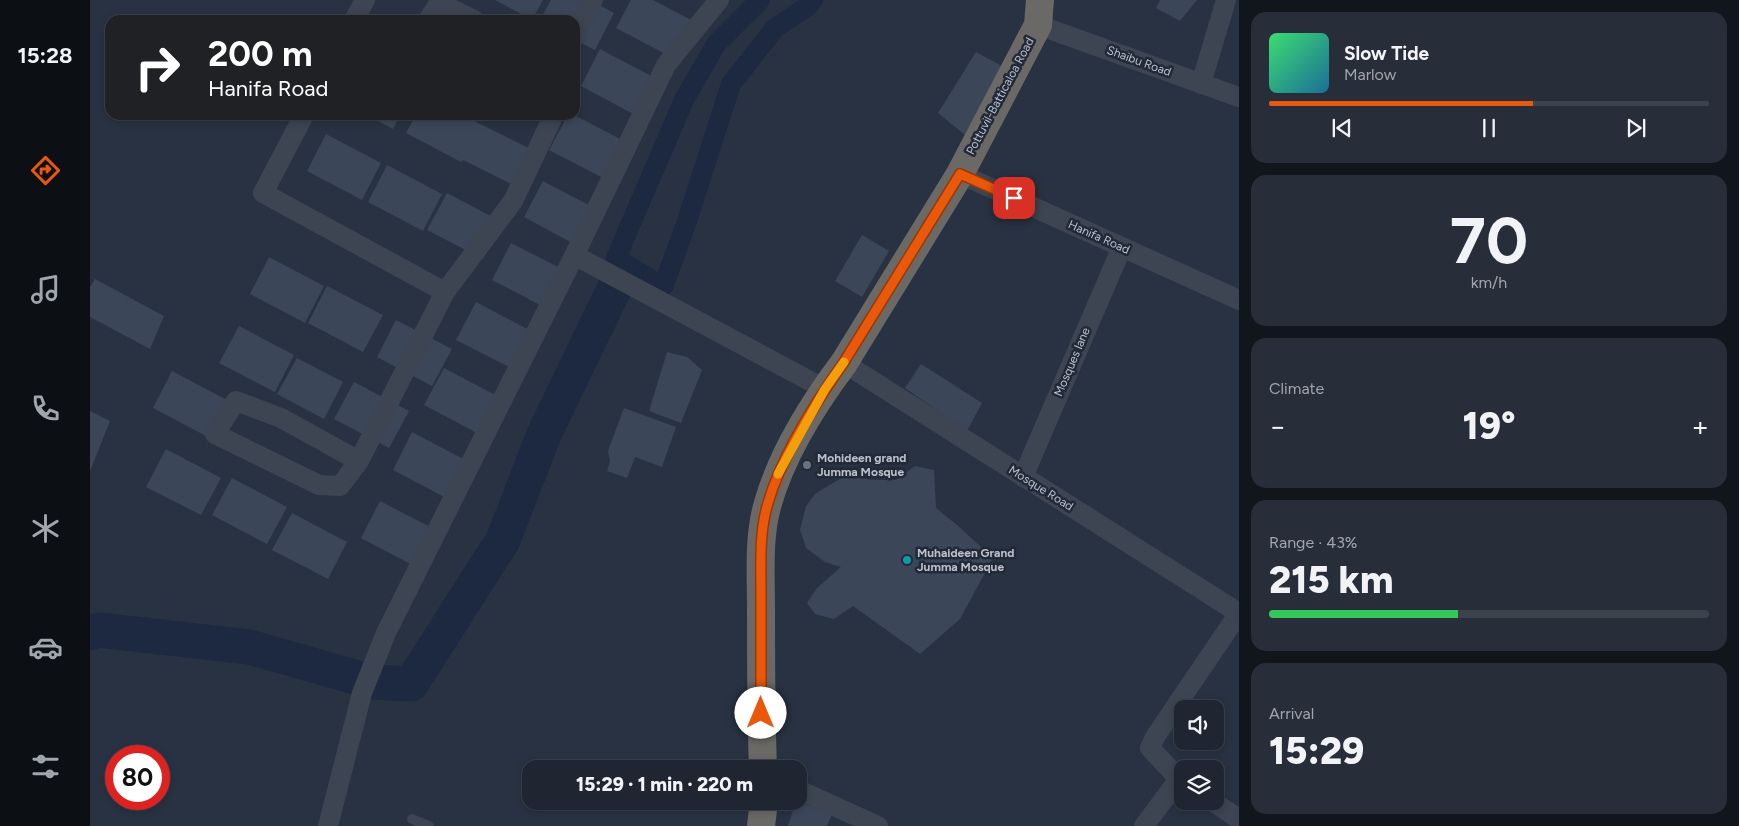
<!DOCTYPE html>
<html lang="en">
<head>
<meta charset="utf-8">
<style>
	:root { --surface:#1f2632; --page:#272e3a; --text:#f1f3f6; --muted:#a1a5ac; --line:#3c434d; --accent:#ea580c }
	body { margin:0; font-family:Figtree,sans-serif; background:var(--page); color:var(--text); height:100vh; display:flex; flex-direction:column; font-size:19px; white-space:nowrap }
	* { box-sizing:border-box; margin:0 }
	p { font-size:16px; color:var(--muted) }
	.icon { flex:none; width:28px; height:28px; fill:none; stroke:currentColor; stroke-width:2; stroke-linecap:round; stroke-linejoin:round }
	.map { position:relative; flex:1; overflow:hidden }
	.panel { display:flex; flex-direction:column; gap:12px; padding:12px; background:#11151c; width:500px }
	.panel>* { flex:none }
	.banner { position:absolute; left:15px; top:15px; width:475px; height:105px; border-radius:15px; box-shadow:0 2px 8px #0003,0 0 0 1px var(--line); background:#202124; color:#fff; overflow:hidden }
	.fabs { position:absolute; left:1084px; top:700px; display:grid; gap:10px }
	.fabs a { display:grid; place-items:center; width:50px; height:50px; border-radius:10px; background:var(--surface); box-shadow:0 2px 8px #0003,0 0 0 1px var(--line); font-size:25px }
	.speed { position:absolute; left:15px; top:745px; display:flex; gap:10px; font-size:25px; font-weight:700; text-align:center }
	.speed>* { display:grid; place-content:center; width:65px; height:65px; border-radius:50%; background:var(--surface); box-shadow:0 2px 8px #0003,0 0 0 1px var(--line); line-height:1 }
	.speed .limit { border:8px solid #d22; background:#fff; color:#111 }
	.pin { position:absolute; display:grid; place-items:center; width:42px; height:42px; color:#fff; margin:-21px; border-radius:10px; box-shadow:0 2px 8px #0006 }
	.me { position:absolute; width:55px; margin:-28px; rotate:0deg; stroke-linejoin:round; filter:drop-shadow(0 0 4px #0008) }
	.turn { display:flex; align-items:center; gap:18px; height:105px; padding:0 20px; font-size:22px }
	.turn .icon { width:65px; height:65px; stroke-width:2.5 }
	.turn b { display:block; font-size:35px; line-height:42px }
	.big { font-size:38px; font-weight:800; line-height:1.1 }
	.panel .card { flex:1; display:flex; flex-direction:column; justify-content:center; gap:8px; min-width:0; padding:0 18px; border-radius:15px; background:var(--page) }
	.panel .dial { align-items:center; gap:0 }
	.dial b { font-size:65px; line-height:1 }
	.song { display:flex; align-items:center; gap:15px }
	.cover { width:60px; height:60px; border-radius:8px; background:linear-gradient(135deg,hsl(140 70% 55%),hsl(200 70% 35%)) }
	.played { height:5px; border-radius:2px; background:linear-gradient(90deg,var(--accent) 60%,var(--line) 60%) }
	.keys { display:flex; justify-content:space-around; direction:ltr }
	.heat { display:flex; justify-content:space-between; align-items:center; font-size:28px; direction:ltr }
	.charge { height:8px; border-radius:4px; background:linear-gradient(90deg,#34c759 43%,var(--line) 0) }
	.trip { position:absolute; left:432px; top:760px; width:285px; height:50px; border-radius:15px; background:var(--surface); box-shadow:0 2px 8px #0003,0 0 0 1px var(--line); font-weight:800; line-height:50px; text-align:center }
	main { display:flex; flex:1; min-height:0 }
	.tab-bar { display:flex; flex-direction:column; width:90px; justify-content:space-around; align-items:center; background:#0c0f14; color:var(--muted) }
	.tab-bar .icon { width:35px; height:35px }
	.tab-bar .active { color:var(--accent) }
	.tab-bar b { font-size:22px; color:var(--text) }
	.map>svg:first-child { display:block }
	.lines { fill:none; stroke-linecap:round; stroke-linejoin:round }
	.canal { stroke:#1c2940; stroke-width:20 }
	.river { stroke:#1c2940; stroke-width:35 }
	.building { fill:#3b4658 }
	.service { stroke:#3d4552; stroke-width:10 }
	.minor { stroke:#3d4552; stroke-width:20 }
	.trunk { stroke:#6a6966; stroke-width:28 }
	.route-casing { stroke:#983908; stroke-width:12 }
	.route { stroke:#ea580c; stroke-width:9 }
	.slow { stroke:#f59e0b; stroke-width:9 }
	.worship-dot { fill:#6b7280; stroke:#222938; stroke-width:2 }
	.culture-dot { fill:#0f9aa8; stroke:#222938; stroke-width:2 }
	.labels { text-anchor:middle; stroke-width:5; stroke-linejoin:round; paint-order:stroke }
	.street-label { font-size:12px; fill:#bbc0cc; stroke:#222938 }
	.poi-label { font-size:12px; font-weight:bold; fill:#bbc0cc; stroke:#222938; text-anchor:start }
</style>
</head>
<body>
<main>
<nav class="tab-bar">
<b>15:28</b>
<svg class="icon active" aria-label="directions" viewBox="0 0 24 24"><path d="M12 3l9 9-9 9-9-9zM9 14v-3h6M13 9l2 2-2 2"/></svg>
<svg class="icon" aria-label="music" viewBox="0 0 24 24"><path d="M9 18V5l10-2v13"/><circle cx="6" cy="18" r="3"/><circle cx="16" cy="16" r="3"/></svg>
<svg class="icon" aria-label="phone" viewBox="0 0 24 24"><path d="M5 4h4l2 5-3 2q2 4 5 5l2-3 5 2v4C11 20 4 13 5 4z"/></svg>
<svg class="icon" aria-label="climate" viewBox="0 0 24 24"><path d="M12 3v18M4 7l16 10M4 17L20 7"/></svg>
<svg class="icon" aria-label="car" viewBox="0 0 24 24"><path d="M5 17H2v-5l4-1 3-4h7l3 4 3 1v5h-3M9 17h6M6 11h13"/><circle cx="7" cy="17" r="2"/><circle cx="17" cy="17" r="2"/></svg>
<svg class="icon" aria-label="filters" viewBox="0 0 24 24"><path d="M4 7h16M4 17h16"/><circle cx="9" cy="7" r="2"/><circle cx="15" cy="17" r="2"/></svg>
</nav>
<div class="map">
<svg width="1149" height="826" viewBox="0 0 1149 826">
	<rect width="100%" height="100%" fill="#293242"/>
	<g class="lines">
		<path class="canal" d="M670 0 626 44 594 100 526 258 573 287 596 224 641 84 685 28 718 6 723 0"/>
		<path class="river" d="M0 633 9 630 159 647 282 682 321 684 413 540 455 432 529 279"/>
	</g>
	<path class="building" d="M405 0H453L442 20Z
		M461 0H500L524 13 505 50 485 40V20H450Z
		M541 0H563L601 20 581 57 526 28Z
		M1070 0H1107L1090 21 1066 8Z
		M510 49 565 78 545 115 491 86Z
		M886 52 912 66 875 135 848 113Z
		M276 115H310L303 129Z
		M326 115H372L443 150 425 186 373 160 371 162 316 133Z
		M478 115H484L534 141 515 179 459 150Z
		M236 134 291 163 272 200 217 171Z
		M297 165 352 194 333 231 278 202Z
		M453 181 506 209 486 245 434 217Z
		M357 193 412 222 393 259 337 230Z
		M772 235 799 251 772 297 745 281Z
		M421 243 474 270 454 307 402 280Z
		M179 257 234 286 215 323 160 294Z
		M5 279 74 316 60 349 0 317V287Z
		M237 286 293 315 273 352 218 323Z
		M386 302 441 331 421 368 366 340Z
		M306 320 362 349 342 386 287 357Z
		M149 326 204 355 185 392 129 363Z
		M577 352 597 357 612 370 591 423 559 411Z
		M207 358 253 382 234 419 187 394Z
		M831 364 892 403 877 431 815 388Z
		M354 368 409 397 389 434 334 405Z
		M82 371 137 400 118 437 63 408Z
		M264 382 319 411 299 448 244 419Z
		M534 408 586 427 572 467 545 457 537 478 517 471 520 461 518 451Z
		M0 411 20 421 0 471Z
		M322 432 377 461 358 499 303 470Z
		M76 449 131 478 111 515 56 487Z
		M825 466 844 470 846 508 867 525 903 558 870 619 830 654 763 606 744 619 725 614 717 603 727 588 751 567 735 562 716 548 710 530 716 506 726 493 755 476 784 480H806Z
		M142 478 197 507 177 544 122 515Z
		M290 501 346 530 326 567 271 538Z
		M202 513 257 542 238 579 182 550Z
		M706 801 742 814 737 826H698Z"/>
	<g class="lines">
		<path class="service" d="M322 819 339 826"/>
		<path class="minor" d="M629 0 576 65 484 256 497 262 735 389
			M264 20 275 0
			M338 20 349 3 384 20
			M948 25 1149 97
			M485 36 503 0
			M1111 84 1136 0
			M214 115 173 193 355 292
			M870 174 1149 300
			M754 363 1149 613
			M269 461 191 418 146 401 125 434 229 485 250 486 269 461 355 292 423 201 461 121 462 115
			M933 477 1032 247
			M709 790 788 826
			M1122 801 1149 819
			M238 826 272 693 296 633 484 256
			M1054 826 1089 779 1060 748 1065 737 1149 613"/>
		<path class="trunk" d="M673 769C671 715 671 662 671 609 671 574 668 536 678 503 692 454 724 403 754 363L870 174 948 25 950 0
			M671 826 674 801"/>
	</g>
	<g class="lines">
		<defs>
			<path id="route" d="M671 713C671 673 671 634 671 594 671 564 669 532 678 503 692 455 725 403 754 362L870 174 924 198"/>
		</defs>
		<use href="#route" class="route-casing"/>
		<use href="#route" class="route"/>
		<path class="slow" d="M688 474 735 389 754 362"/>
	</g>
	<circle class="worship-dot" cx="717" cy="465" r="5"/>
	<circle class="culture-dot" cx="817" cy="560" r="5"/>
	<g class="labels">
		<g class="street-label">
			<text transform="translate(1049 61) rotate(20)" y="4">Shaibu Road</text>
			<text transform="translate(910 96) rotate(-62)" y="4">Pottuvil-Batticaloa Road</text>
			<text transform="translate(1009 237) rotate(24)" y="4">Hanifa Road</text>
			<text transform="translate(982 362) rotate(-67)" y="4">Mosques lane</text>
			<text transform="translate(951 488) rotate(32)" y="4">Mosque Road</text>
		</g>
		<g class="poi-label">
			<text x="727" y="462">Mohideen grand<tspan x="727" dy="14">Jumma Mosque</tspan></text>
			<text x="827" y="557">Muhaideen Grand<tspan x="827" dy="14">Jumma Mosque</tspan></text>
		</g>
	</g>
</svg>
<div class="fabs">
<a><svg class="icon" aria-label="sound" viewBox="0 0 24 24"><path d="M4 9h4l5-4v14l-5-4H4zM17 9q2 3 0 6"/></svg></a>
<a><svg class="icon" aria-label="layers" viewBox="0 0 24 24"><path d="M12 4l9 5-9 5-9-5zM3 14l9 5 9-5"/></svg></a>
</div>
<div class="speed"><div class="limit">80</div></div>
<div class="pin" style="left:924px;top:198px;background:#d93025"><svg class="icon" aria-label="arrive" viewBox="0 0 24 24"><path d="M6 21V4h12l-3 4 3 4H6"/></svg></div>
<svg class="me" style="left:671px;top:713px" viewBox="-20 -20 40 40"><circle r="19" fill="#fff"/><path d="M0-13L10 11 0 6-10 11z" fill="#ea580c"/></svg>
<div class="trip">15:29 · 1 min · 220 m</div>
<div class="banner">
<div class="turn"><svg class="icon" aria-label="right" viewBox="0 0 24 24"><path d="M7 20v-9h11M14 6l5 5-5 5"/></svg><div><b>200 m</b>Hanifa Road</div></div>
</div>
</div>
<section class="panel">
<div class="card">
<div class="song"><i class="cover"></i><div><b>Slow Tide</b><p>Marlow</p></div></div>
<div class="played"></div>
<div class="keys"><svg class="icon" aria-label="previous" viewBox="0 0 24 24"><path d="M18 5L8 12l10 7zM5 5v14"/></svg><svg class="icon" aria-label="pause" viewBox="0 0 24 24"><path d="M8 5v14M16 5v14"/></svg><svg class="icon" aria-label="next" viewBox="0 0 24 24"><path d="M6 5l10 7-10 7zM19 5v14"/></svg></div>
</div>
<div class="card dial"><b>70</b><p>km/h</p></div>
<div class="card"><p>Climate</p>
<div class="heat"><a>−</a><b class="big">19°</b><a>+</a></div>
</div>
<div class="card"><p>Range · 43%</p><b class="big">215 km</b><div class="charge"></div></div>
<div class="card"><p>Arrival</p><b class="big">15:29</b></div>
</section>
</main>
</body>
</html>
